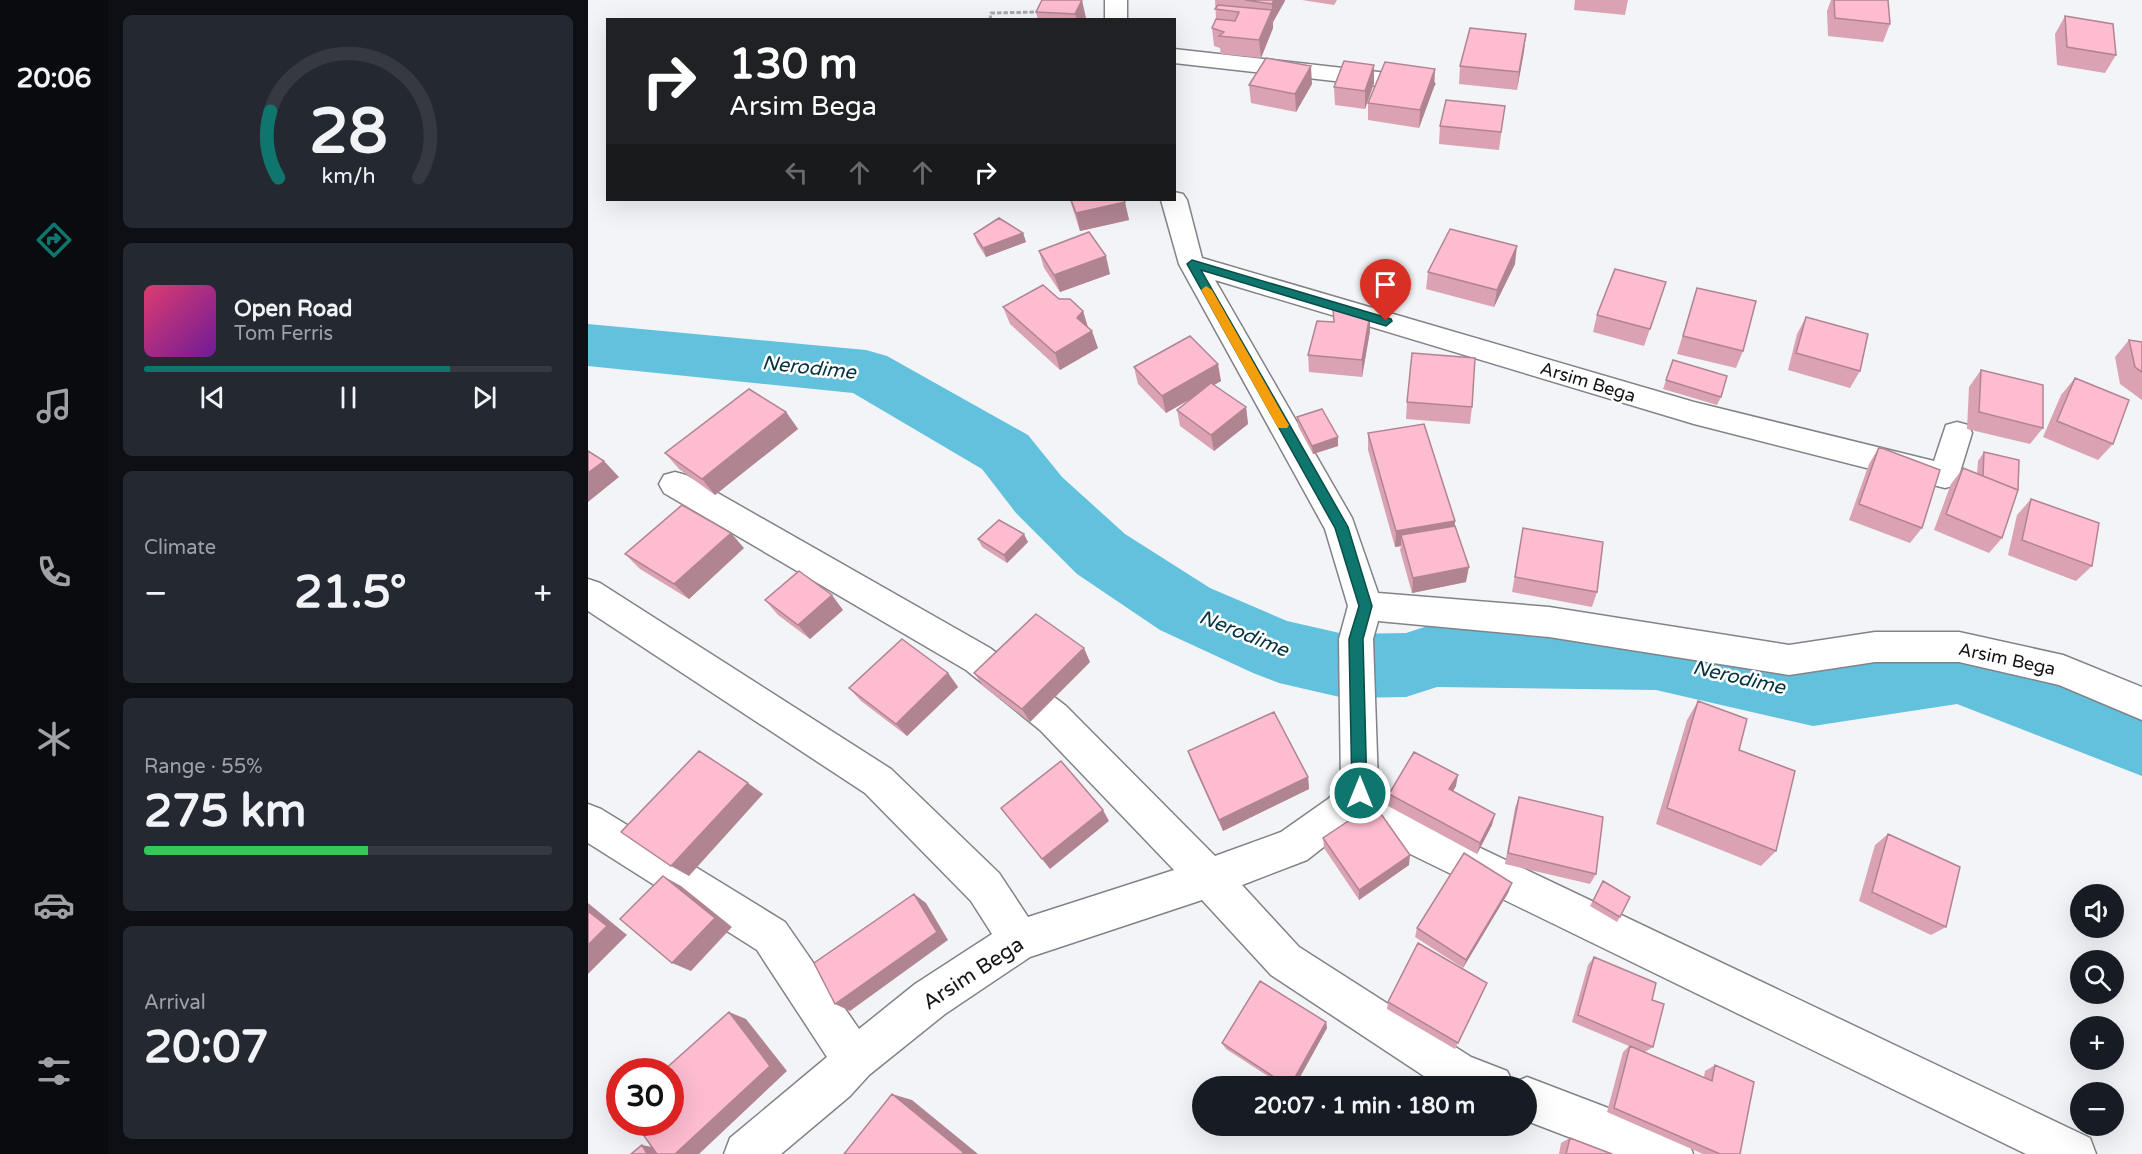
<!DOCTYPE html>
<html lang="en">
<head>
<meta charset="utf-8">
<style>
	:root { --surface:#171b24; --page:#242831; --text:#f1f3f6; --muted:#9ea1a6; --line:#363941; --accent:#0f766e }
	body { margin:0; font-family:"Varela Round",sans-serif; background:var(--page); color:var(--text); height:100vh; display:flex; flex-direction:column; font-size:22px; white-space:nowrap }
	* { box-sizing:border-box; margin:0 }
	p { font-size:20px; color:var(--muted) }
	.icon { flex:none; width:33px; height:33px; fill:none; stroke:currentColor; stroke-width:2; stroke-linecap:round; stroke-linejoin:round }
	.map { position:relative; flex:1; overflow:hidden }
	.details { display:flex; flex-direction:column; gap:15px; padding:15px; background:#0d0f14; width:480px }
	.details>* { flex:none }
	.top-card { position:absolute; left:18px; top:18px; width:570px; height:183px; border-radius:0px; box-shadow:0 6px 24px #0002; background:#202124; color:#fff; overflow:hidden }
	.tools { position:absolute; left:1482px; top:884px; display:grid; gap:12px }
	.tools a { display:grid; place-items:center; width:54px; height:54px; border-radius:50%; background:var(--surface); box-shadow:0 6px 24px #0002; font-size:30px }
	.speed { position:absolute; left:18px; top:1058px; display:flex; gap:12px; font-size:30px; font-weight:700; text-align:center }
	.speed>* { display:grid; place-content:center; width:78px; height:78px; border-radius:50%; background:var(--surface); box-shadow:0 6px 24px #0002; line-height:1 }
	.speed .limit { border:9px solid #d22; background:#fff; color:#111 }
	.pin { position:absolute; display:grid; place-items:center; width:51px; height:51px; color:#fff; margin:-62px -26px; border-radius:50% 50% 50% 0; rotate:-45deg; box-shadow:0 0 6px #0007 }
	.pin .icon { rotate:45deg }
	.me { position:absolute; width:66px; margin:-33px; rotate:0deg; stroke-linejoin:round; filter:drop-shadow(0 0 4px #0008) }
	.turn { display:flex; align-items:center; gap:21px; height:126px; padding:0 24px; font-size:27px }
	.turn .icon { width:78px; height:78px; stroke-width:2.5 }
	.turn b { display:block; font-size:42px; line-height:51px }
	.lanes { display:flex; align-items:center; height:57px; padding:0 24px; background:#0003; justify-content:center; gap:30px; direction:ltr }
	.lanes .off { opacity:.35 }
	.big { font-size:45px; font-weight:800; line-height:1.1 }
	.details .card { flex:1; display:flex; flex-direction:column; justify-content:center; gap:9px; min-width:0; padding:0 21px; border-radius:9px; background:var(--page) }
	.details .dial { align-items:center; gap:0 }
	.dial svg { height:156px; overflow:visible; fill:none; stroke:var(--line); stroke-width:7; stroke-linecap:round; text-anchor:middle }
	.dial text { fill:var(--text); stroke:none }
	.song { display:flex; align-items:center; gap:18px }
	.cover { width:72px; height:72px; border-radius:9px; background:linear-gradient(135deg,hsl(340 70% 55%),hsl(280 70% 35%)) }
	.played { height:6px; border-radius:3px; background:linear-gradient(90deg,var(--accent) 75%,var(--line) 75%) }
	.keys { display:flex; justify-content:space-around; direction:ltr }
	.heat { display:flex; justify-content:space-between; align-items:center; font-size:33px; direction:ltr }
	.charge { height:9px; border-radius:4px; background:linear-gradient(90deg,#34c759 55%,var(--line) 0) }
	.trip { position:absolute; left:604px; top:1076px; width:345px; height:60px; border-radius:30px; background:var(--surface); box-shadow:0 6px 24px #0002; font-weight:800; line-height:60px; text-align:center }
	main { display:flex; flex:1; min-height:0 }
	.dock { display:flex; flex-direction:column; width:108px; justify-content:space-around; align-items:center; background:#090b0e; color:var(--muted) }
	.dock .icon { width:42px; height:42px }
	.dock .active { color:var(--accent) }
	.dock b { font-size:27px; color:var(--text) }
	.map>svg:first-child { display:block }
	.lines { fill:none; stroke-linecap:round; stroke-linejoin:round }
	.river { fill:#62c1dd; fill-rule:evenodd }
	.street-casing { stroke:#828387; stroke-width:3 }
	.path { stroke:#a8a9ac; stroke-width:3; stroke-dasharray:4.5 2; stroke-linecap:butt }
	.street { fill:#fff; fill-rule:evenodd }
	.wall { fill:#daa2b3 }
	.shaded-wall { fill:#b18492 }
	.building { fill:#fdbcd0; stroke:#b18492; stroke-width:1.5 }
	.route { fill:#0f766e; stroke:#0a4d48; stroke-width:1.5 }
	.slow { fill:#f59e0b }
	.labels { text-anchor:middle; stroke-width:5; stroke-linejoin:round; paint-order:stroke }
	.street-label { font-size:18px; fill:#151516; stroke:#fff }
	.water-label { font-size:20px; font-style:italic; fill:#04333f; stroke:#fff }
	.near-street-label { font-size:21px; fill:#151516; stroke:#fff }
</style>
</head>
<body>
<main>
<nav class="dock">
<b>20:06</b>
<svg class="icon active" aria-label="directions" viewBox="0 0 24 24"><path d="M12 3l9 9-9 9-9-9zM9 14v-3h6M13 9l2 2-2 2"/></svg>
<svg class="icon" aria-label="music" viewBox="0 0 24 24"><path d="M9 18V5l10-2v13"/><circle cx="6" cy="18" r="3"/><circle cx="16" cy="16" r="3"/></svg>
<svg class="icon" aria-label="phone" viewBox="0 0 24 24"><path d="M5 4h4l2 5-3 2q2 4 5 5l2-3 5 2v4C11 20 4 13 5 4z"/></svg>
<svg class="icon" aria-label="climate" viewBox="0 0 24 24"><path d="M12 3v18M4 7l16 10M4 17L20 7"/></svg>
<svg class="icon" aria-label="car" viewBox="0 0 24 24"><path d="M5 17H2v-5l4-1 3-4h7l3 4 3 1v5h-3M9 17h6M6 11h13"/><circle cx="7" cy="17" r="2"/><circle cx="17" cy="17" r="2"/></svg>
<svg class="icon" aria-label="filters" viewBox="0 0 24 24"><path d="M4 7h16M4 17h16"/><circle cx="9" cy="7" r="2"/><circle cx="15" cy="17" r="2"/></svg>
</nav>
<section class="details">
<div class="card dial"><svg viewBox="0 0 100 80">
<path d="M14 69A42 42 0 1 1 86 69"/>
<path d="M14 69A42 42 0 0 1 10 35" stroke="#0f766e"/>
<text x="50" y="56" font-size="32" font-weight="700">28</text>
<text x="50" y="72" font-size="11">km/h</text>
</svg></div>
<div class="card">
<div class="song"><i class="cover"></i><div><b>Open Road</b><p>Tom Ferris</p></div></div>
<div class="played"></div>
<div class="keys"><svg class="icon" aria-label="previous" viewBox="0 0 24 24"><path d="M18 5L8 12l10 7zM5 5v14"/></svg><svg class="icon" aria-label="pause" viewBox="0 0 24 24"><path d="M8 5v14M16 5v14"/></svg><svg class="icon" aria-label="next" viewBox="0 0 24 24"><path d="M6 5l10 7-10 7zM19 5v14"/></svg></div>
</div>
<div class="card"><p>Climate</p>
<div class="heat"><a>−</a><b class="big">21.5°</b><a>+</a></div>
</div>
<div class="card"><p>Range · 55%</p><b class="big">275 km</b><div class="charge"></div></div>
<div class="card"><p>Arrival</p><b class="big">20:07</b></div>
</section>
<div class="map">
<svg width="1554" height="1154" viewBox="0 0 1554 1154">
	<rect width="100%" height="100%" fill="#f3f4f8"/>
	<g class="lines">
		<path class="river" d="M0 324 278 350 299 356 440 435 474 477 537 534 622 588 699 621 756 634 818 633 849 623 1068 626 1225 660 1370 639 1554 706V776L1369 704 1225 726 1068 690 849 687 818 697 756 698 691 683 665 673 572 630 489 574 428 513 394 469 265 393 0 366Z"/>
		<defs>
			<path id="street" d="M517 0H539V20H517Z
				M586 49 835 77 843 79 846 84 843 89 835 91 586 63Z
				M586 192 595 194 599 200 614 258 1106 402 1346 461 1358 425 1369 422 1380 425 1384 433 1368 485 1357 488 1106 424 627 280 764 518 790 593 961 607 1201 645 1287 632H1371L1475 655 1554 687V720L1471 685 1371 662H1287L1201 675 961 637 790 621 785 639 790 784 842 824 1502 1138 1508 1154H1438L814 850 774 817 719 860 654 885 711 947 883 1057 919 1071 925 1083 939 1077 1083 1132 1099 1138 1105 1154H1025L939 1121V1086H851L683 975 614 900 442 957 357 1014 281 1075 262 1096 193 1154H136L142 1138 239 1057 169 950 0 843V804L13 809 197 922 271 1029 327 984 404 934 383 901 277 793 0 611V579L12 583 303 769 411 873 440 917 586 870 452 730 378 670 76 493 71 484 76 475 87 472 98 475 402 648 478 706 627 856 693 832 740 799 753 786 751 639 760 606 737 529 591 264 573 200H586Z"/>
		</defs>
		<use href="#street" class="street-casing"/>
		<path class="path" d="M402 20 403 13 452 12"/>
		<use href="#street" class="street"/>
	</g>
	<path class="wall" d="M454 0 498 18 497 20H450L448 12Z
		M627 0H697L685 22V28L673 58 633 54 632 48 626 46 624 28 628 19Z
		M714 0H749L746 5Z
		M987 0H1040L1037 15 986 10Z
		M1243 0H1300L1302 24 1295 42 1240 36 1239 11Z
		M1477 16 1528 55 1517 73 1469 65 1467 34Z
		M938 34 929 90 871 84 872 66Z
		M786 65V83L777 109 747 105 746 87Z
		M847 69 846 87 831 128 780 120V103Z
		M724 84 708 112 663 103 661 85Z
		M917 106 911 150 851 144 852 126Z
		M482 200H536L541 220 492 231Z
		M435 233 438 242 398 257 389 243 386 234Z
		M451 251 522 274 472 292 456 268Z
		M927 264 906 307 838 289 840 272Z
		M1109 288 1155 351 1148 368 1089 354Z
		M471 299 495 311 500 327 510 348 472 370 422 324 415 307Z
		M1072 300 1056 346 1005 332 1009 315Z
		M782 314V331L774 377 721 372 720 355 746 322Z
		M1218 317 1272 371 1262 388 1200 370 1209 334Z
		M1541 340 1554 342V400L1532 384 1527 357Z
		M1085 360 1133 397 1129 405 1075 389Z
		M546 367 633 381 626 385 658 407 660 424 626 451 592 426 589 410 606 397 578 413 550 384Z
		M1393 370 1455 428 1442 444 1379 429 1381 387Z
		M1487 378 1525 444 1510 460 1455 437 1473 395Z
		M819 402 884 407 882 424 818 419Z
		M198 412 210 429 127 495 91 469 77 453Z
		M709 417 750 437V446L725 454 710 426Z
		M780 433 867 521V526L878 582 824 593 812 550 813 546 807 547 780 450Z
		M1291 447 1334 528 1322 543 1261 520 1281 464Z
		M1396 452 1414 538 1401 553 1346 530 1363 484 1375 468 1389 474 1390 461Z
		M1443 499 1504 566 1488 581 1420 555 1429 515Z
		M935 528 1009 592 1004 607 924 592Z
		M390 539 440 542 419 563 394 547Z
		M156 548 101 599 52 569 37 554Z
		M177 600 255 610 222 639 190 615Z
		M502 662 442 722 395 686 386 673Z
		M360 673 370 687 319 736 273 701 261 688Z
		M1110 701 1151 750 1188 851 1173 866 1068 824 1099 720Z
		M600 751 720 777 721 789 635 831 604 763Z
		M868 786 865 791 904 825 889 854 800 806 801 794Z
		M931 797 1008 874 1002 884 917 864 927 808Z
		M1300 834 1358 927 1343 935 1271 901 1287 845Z
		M735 838 821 865 771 900 736 848Z
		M1015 881 1032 917 1029 922 1002 906Z
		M924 883 920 893 875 968 827 937 829 928Z
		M1006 957 1064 1000 1065 1047 1057 1052 1116 1077 1117 1071 1127 1065 1152 1154H1115L1019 1112 1035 1052 1041 1046 984 1022 1000 965Z
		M899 983 867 1049 799 1009 800 1002Z
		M738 1022 739 1028 707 1086H695L638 1049 634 1043Z
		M982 1138 1024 1154H971L973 1143Z"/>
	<path class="shaded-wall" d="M494 0 498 18 497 20H489L487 14Z
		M686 0H697V1L685 22V28L673 58 671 40 684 10V4Z
		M938 34 936 52 929 90 931 72Z
		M786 65V83L777 109V91Z
		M723 66 724 84 708 112 707 94Z
		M847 69 846 87 831 128 832 110Z
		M537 202 541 220 492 231 488 213Z
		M435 233 438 242 398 257 395 248Z
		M929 246 927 264 906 307 909 290Z
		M518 256 522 274 472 292 466 275Z
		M495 311 500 328 489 318Z
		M782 314V331L774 377V360Z
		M504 331 510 348 472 370 467 353Z
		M630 364 633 381 578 413 574 396Z
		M658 407 660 424 626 451 623 435Z
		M198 412 210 429 127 495 114 479Z
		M750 437V446L725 454 724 446Z
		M16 461 31 477 0 502V473Z
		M867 521 866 536 813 535V546L807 547 808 531Z
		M143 533 156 548 101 599 86 584Z
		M436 534 440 542 419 563 416 555Z
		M881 567 878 582 824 593 825 578Z
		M244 595 255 610 222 639 210 625Z
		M496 648 502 662 442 722 434 709Z
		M360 673 370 687 319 736 308 724Z
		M870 775 868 786 859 801 861 789Z
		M720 777 721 789 635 831 631 820Z
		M160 783 175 794 101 876 83 866Z
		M515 810 521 821 462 869 454 859Z
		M907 814 904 825 889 854 892 843Z
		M822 855 821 865 771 900V890Z
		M75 876 93 886 144 927 103 971 84 963Z
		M924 883 920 893 875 968 878 960Z
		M326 894 338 903 360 940 262 1011 247 1004Z
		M0 903 39 935 0 974Z
		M141 1012 158 1019 199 1071 111 1154H87Z
		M738 1022 739 1028 707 1086H702Z
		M304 1094 324 1100 390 1154H374Z
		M54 1145 64 1147 69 1154H59Z"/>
	<path class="building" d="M454 0H494L487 14 448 12Z
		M657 0H686L684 4Z
		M1246 0H1300L1302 24 1247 18Z
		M630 5 684 10 671 40 631 36 636 32 624 28 628 19 647 21 651 12 627 9Z
		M1477 16 1525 24 1528 55 1479 47Z
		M882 28 938 34 931 72 872 66Z
		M678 58 723 66 707 94 661 85Z
		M756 61 786 65 777 91 746 87Z
		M797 62 847 69 832 110 780 103Z
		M858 100 917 106 913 132 852 126Z
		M483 200H536L537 202 488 213Z
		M411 218 435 233 395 248 386 234Z
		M862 229 929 246 909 290 840 272Z
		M501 232 518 256 466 275 451 251Z
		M1027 269 1078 282 1062 329 1009 315Z
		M455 285 471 299H482L495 311 489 318 504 331 467 353 415 307Z
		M1109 288 1168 301 1155 351 1095 336Z
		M745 309 782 314 774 360 720 355 729 321 746 322Z
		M1218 317 1280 334 1272 371 1208 353Z
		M602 336 630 364 574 396 546 367Z
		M1541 340 1554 342V372L1547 367Z
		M824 353 887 358 884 407 819 402Z
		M1085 360 1139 376 1133 397 1078 380Z
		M1393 370 1455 385V428L1391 412Z
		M1487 378 1541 400 1525 444 1469 421Z
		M623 383 658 407 623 435 589 410Z
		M161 389 198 412 114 479 77 453Z
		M734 409 750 437 724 446 709 417Z
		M836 424 867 521 808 531 780 433Z
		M1291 447 1352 470 1334 528 1271 504Z
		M0 451 16 461 0 473Z
		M1396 452 1431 460 1430 490 1395 476Z
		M1375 468 1430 490 1414 538 1358 514Z
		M1443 499 1511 523 1504 566 1434 540Z
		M94 505 143 533 86 584 37 554Z
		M411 520 436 534 416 555 390 539Z
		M867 526 881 567 825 578 813 535Z
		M935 528 1015 542 1009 592 927 577Z
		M211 571 244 595 210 625 177 600Z
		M448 614 496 648 434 709 386 673Z
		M314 639 360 673 308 724 261 688Z
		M1110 701 1159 719 1151 750 1207 771 1188 851 1079 808Z
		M686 712 720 777 631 820 600 751Z
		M111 751 160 783 83 866 33 832Z
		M826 752 870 775 861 789 907 814 892 843 801 794Z
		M473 761 515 810 454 859 413 808Z
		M931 797 1015 817 1008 874 920 853Z
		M786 804 822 855 771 890 735 838Z
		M1300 834 1372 867 1358 927 1284 892Z
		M876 853 924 883 878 960 829 928Z
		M75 876 127 918 84 963 32 919Z
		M1015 881 1042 897 1032 917 1005 901Z
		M326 894 349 932 247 1004 226 963Z
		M0 911 19 926 0 945Z
		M830 943 899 983 870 1043 800 1002Z
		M1006 957 1068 983 1064 1000 1076 1004 1065 1047 990 1015Z
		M672 981 738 1022 702 1086H700L634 1043Z
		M141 1012 182 1066 87 1154H69L46 1122H82V1071H75Z
		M1042 1046 1124 1081 1127 1065 1166 1082 1152 1154H1132L1026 1108Z
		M304 1094 375 1152 374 1154H256Z
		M982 1138 1024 1154H978Z
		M54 1145 59 1154H43Z"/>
	<path class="route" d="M604 260 803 319 804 321 798 326 613 270 760 527 784 606 775 639 779 793 777 798 772 800 766 798 764 793 761 639 771 606 747 528 599 264Z"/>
	<path class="slow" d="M618 286 624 290 699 422 701 425 699 428H690L613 290Z"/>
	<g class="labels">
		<g class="street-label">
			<text transform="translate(1000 382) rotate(17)" y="6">Arsim Bega</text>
			<text transform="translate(1419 659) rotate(12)" y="6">Arsim Bega</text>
		</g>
		<g class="water-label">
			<text transform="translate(221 367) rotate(6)" y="7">Nerodime</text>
			<text transform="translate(656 633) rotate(22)" y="7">Nerodime</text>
			<text transform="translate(1151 677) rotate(13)" y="7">Nerodime</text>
		</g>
		<g class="near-street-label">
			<text transform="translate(385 973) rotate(-33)" y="7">Arsim Bega</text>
		</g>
	</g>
</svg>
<div class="tools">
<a><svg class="icon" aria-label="sound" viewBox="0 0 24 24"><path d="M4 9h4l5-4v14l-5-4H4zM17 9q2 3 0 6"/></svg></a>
<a><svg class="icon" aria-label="search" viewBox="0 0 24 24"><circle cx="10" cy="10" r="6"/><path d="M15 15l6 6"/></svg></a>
<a>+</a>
<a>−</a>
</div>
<div class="speed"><div class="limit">30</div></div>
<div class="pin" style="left:798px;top:321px;background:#d93025"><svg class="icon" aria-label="arrive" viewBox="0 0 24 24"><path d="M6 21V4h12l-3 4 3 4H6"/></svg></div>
<svg class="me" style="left:772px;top:793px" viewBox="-20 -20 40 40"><circle r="17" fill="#0f766e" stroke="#fff" stroke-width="3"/><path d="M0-11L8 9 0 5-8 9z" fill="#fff"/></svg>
<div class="trip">20:07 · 1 min · 180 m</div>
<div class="top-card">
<div class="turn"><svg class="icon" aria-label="right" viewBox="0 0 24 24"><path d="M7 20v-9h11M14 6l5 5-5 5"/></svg><div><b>130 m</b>Arsim Bega</div></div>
<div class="lanes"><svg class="icon off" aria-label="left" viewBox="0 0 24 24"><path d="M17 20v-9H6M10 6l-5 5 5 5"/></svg><svg class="icon off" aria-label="ahead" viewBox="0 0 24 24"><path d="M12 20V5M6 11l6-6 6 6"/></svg><svg class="icon off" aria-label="ahead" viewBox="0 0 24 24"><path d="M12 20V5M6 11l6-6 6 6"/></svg><svg class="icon" aria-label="right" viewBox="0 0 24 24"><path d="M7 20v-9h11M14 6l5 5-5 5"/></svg></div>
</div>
</div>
</main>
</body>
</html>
